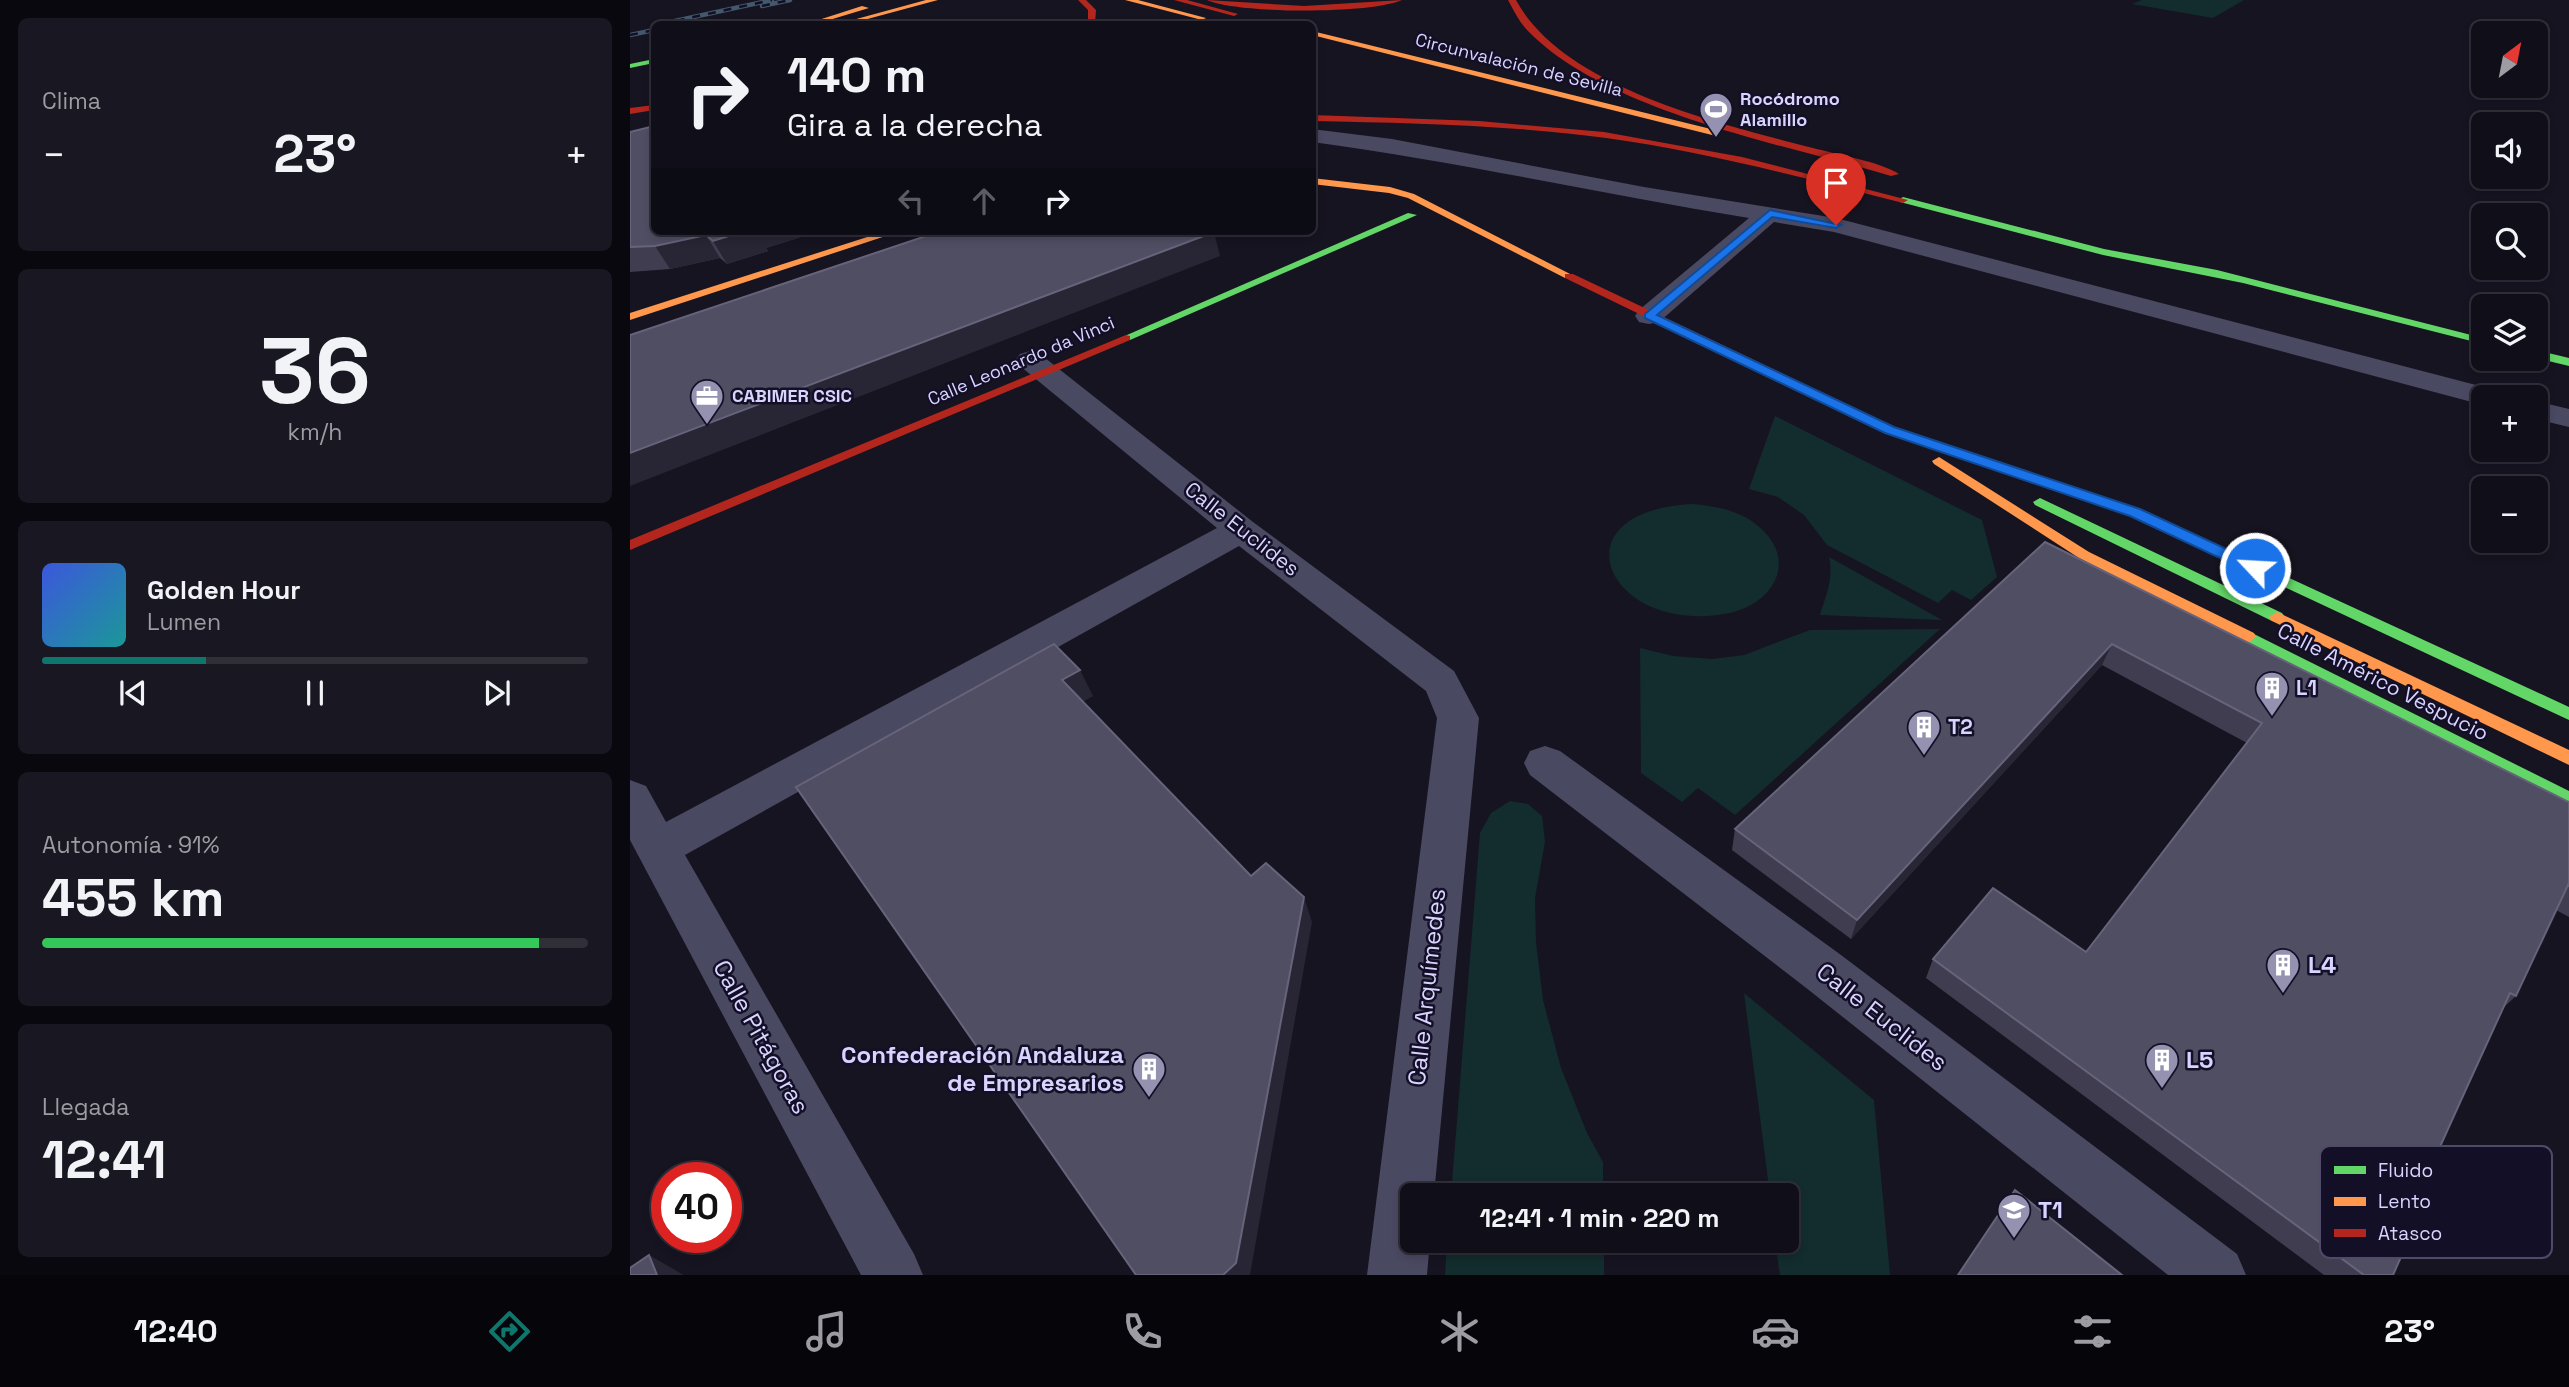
<!DOCTYPE html>
<html lang="es">
<head>
<meta charset="utf-8">
<style>
	:root { --surface:#100f19; --page:#191822; --text:#f1f3f6; --muted:#9c9ca2; --line:#302f38; --accent:#0f766e }
	body { margin:0; font-family:"Space Grotesk",sans-serif; background:var(--page); color:var(--text); height:100vh; display:flex; flex-direction:column; font-size:26px; white-space:nowrap }
	* { box-sizing:border-box; margin:0 }
	p { font-size:23px; color:var(--muted) }
	.icon { flex:none; width:38px; height:38px; fill:none; stroke:currentColor; stroke-width:2; stroke-linecap:round; stroke-linejoin:round }
	.map { position:relative; flex:1; overflow:hidden }
	.drawer { display:flex; flex-direction:column; gap:18px; padding:18px; background:#09080e; width:630px }
	.drawer>* { flex:none }
	.banner { position:absolute; left:21px; top:21px; width:665px; height:214px; border-radius:10px; box-shadow:0 4px 10px #0003,0 0 0 2px var(--line); background:#100f19; color:var(--text); overflow:hidden }
	.needle { width:46px; rotate:32deg }
	.fabs { position:absolute; left:1841px; top:21px; display:grid; gap:14px }
	.fabs a { display:grid; place-items:center; width:77px; height:77px; border-radius:10px; background:var(--surface); box-shadow:0 4px 10px #0003,0 0 0 2px var(--line); font-size:35px }
	.speed { position:absolute; left:21px; top:1162px; display:flex; gap:14px; font-size:35px; font-weight:700; text-align:center }
	.speed>* { display:grid; place-content:center; width:91px; height:91px; border-radius:50%; background:var(--surface); box-shadow:0 4px 10px #0003,0 0 0 2px var(--line); line-height:1 }
	.speed .limit { border:10px solid #d22; background:#fff; color:#111 }
	.pin { position:absolute; display:grid; place-items:center; width:60px; height:60px; color:#fff; margin:-72px -30px; border-radius:50% 50% 50% 0; rotate:-45deg; box-shadow:0 0 7px #0007 }
	.pin .icon { rotate:45deg }
	.me { position:absolute; width:77px; margin:-38px; rotate:295deg; stroke-linejoin:round; filter:drop-shadow(0 0 5px #0008) }
	.turn { display:flex; align-items:center; gap:24px; height:147px; padding:0 21px; font-size:32px }
	.turn .icon { width:91px; height:91px; stroke-width:2.5 }
	.turn b { display:block; font-size:49px; line-height:60px }
	.lanes { display:flex; align-items:center; height:66px; padding:0 21px; background:#0003; justify-content:center; gap:35px; direction:ltr }
	.lanes .off { opacity:.35 }
	.big { font-size:52px; font-weight:700; line-height:1.1 }
	.drawer .tile { flex:1; display:flex; flex-direction:column; justify-content:center; gap:10px; min-width:0; padding:0 24px; border-radius:10px; background:var(--page) }
	.drawer .dial { align-items:center; gap:0 }
	.dial b { font-size:91px; line-height:1 }
	.song { display:flex; align-items:center; gap:21px }
	.cover { width:84px; height:84px; border-radius:10px; background:linear-gradient(135deg,hsl(230 70% 55%),hsl(180 70% 35%)) }
	.played { height:7px; border-radius:4px; background:linear-gradient(90deg,var(--accent) 30%,var(--line) 30%) }
	.keys { display:flex; justify-content:space-around; direction:ltr }
	.heat { display:flex; justify-content:space-between; align-items:center; font-size:38px; direction:ltr }
	.charge { height:10px; border-radius:5px; background:linear-gradient(90deg,#34c759 91%,var(--line) 0) }
	.trip { position:absolute; left:770px; top:1183px; width:399px; height:70px; border-radius:10px; background:var(--surface); box-shadow:0 4px 10px #0003,0 0 0 2px var(--line); font-weight:700; line-height:70px; text-align:center }
	.dock { display:flex; height:112px; justify-content:space-around; align-items:center; background:#06060a; color:var(--muted) }
	.dock .icon { width:49px; height:49px }
	.dock .on { color:var(--accent) }
	.dock b { font-size:32px; color:var(--text) }
	main { display:flex; flex:1; min-height:0 }
	.map>svg:first-child { display:block }
	.green { fill:#132c2d }
	.lines { fill:none; stroke-linecap:round; stroke-linejoin:round }
	.street { fill:#4a4962; fill-rule:evenodd }
	.fast { fill:#63d668; fill-rule:evenodd }
	.slow { fill:#ff974d; fill-rule:evenodd }
	.jam { fill:#b3261e; fill-rule:evenodd }
	.rail-casing { stroke:#43596b; stroke-width:4.5 }
	.rail { stroke:#130f26; stroke-width:2.5; stroke-dasharray:8; stroke-linecap:butt }
	.wall { fill:#403d50 }
	.shaded-wall { fill:#282635 }
	.building { fill:#504e63; stroke:#66637b; stroke-width:2 }
	.route { fill:#1a73e8; stroke:#114b97; stroke-width:2 }
	.labels { text-anchor:middle; stroke-width:5; stroke-linejoin:round; paint-order:stroke }
	.far-street-label { font-size:18px; fill:#d9d4ff; stroke:#130f26 }
	.far-poi-label { font-size:18px; font-weight:bold; fill:#d9d4ff; stroke:#130f26; text-anchor:start }
	.street-label { font-size:21px; fill:#d9d4ff; stroke:#130f26 }
	.poi-label { font-size:21px; font-weight:bold; fill:#d9d4ff; stroke:#130f26; text-anchor:start }
	.near-poi-label { font-size:24px; font-weight:bold; fill:#d9d4ff; stroke:#130f26; text-anchor:start }
	.near-street-label { font-size:24px; fill:#d9d4ff; stroke:#130f26 }
	.key { fill:#130f26; stroke:#4e4a67; stroke-width:2 }
	.key-label { font-size:19px; fill:#d9d4ff }
</style>
</head>
<body>
<main>
<section class="drawer">
<div class="tile"><p>Clima</p>
<div class="heat"><a>−</a><b class="big">23°</b><a>+</a></div>
</div>
<div class="tile dial"><b>36</b><p>km/h</p></div>
<div class="tile">
<div class="song"><i class="cover"></i><div><b>Golden Hour</b><p>Lumen</p></div></div>
<div class="played"></div>
<div class="keys"><svg class="icon" aria-label="previous" viewBox="0 0 24 24"><path d="M18 5L8 12l10 7zM5 5v14"/></svg><svg class="icon" aria-label="pause" viewBox="0 0 24 24"><path d="M8 5v14M16 5v14"/></svg><svg class="icon" aria-label="next" viewBox="0 0 24 24"><path d="M6 5l10 7-10 7zM19 5v14"/></svg></div>
</div>
<div class="tile"><p>Autonomía · 91%</p><b class="big">455 km</b><div class="charge"></div></div>
<div class="tile"><p>Llegada</p><b class="big">12:41</b></div>
</section>
<div class="map">
<svg width="1939" height="1275" viewBox="0 0 1939 1275">
	<rect width="100%" height="100%" fill="#161421"/>
	<path class="green" d="M1512 0H1614L1583 18 1502 4Z
		M1145 416 1352 520 1367 577 1341 600 1322 590 1308 603 1197 545 1174 515 1148 497 1119 489Z
		M1063 504C1084 506 1106 510 1123 522 1172 557 1145 606 1094 614 977 634 922 511 1063 504Z
		M1199 557 1312 620 1190 615C1196 595 1204 578 1199 557Z
		M1310 629 1105 815 1068 788 1052 802 1011 773 1010 648 1043 656 1082 659 1114 655 1180 630Z
		M880 801 898 804 912 816 915 842 905 898 906 942 913 1000 931 1068 957 1133 973 1162V1195H821L850 833 861 813Z
		M1114 993 1244 1100 1260 1275H1150L1145 1241H1157V1195H1140Z
		M817 1241H974V1275H815Z"/>
	<g class="lines">
		<path class="street" d="M682 129 762 139 1014 187 1206 218 1869 391 1873 397H1853V405L1204 232 1144 222 1029 322 1019 324 1009 322 1005 316 1009 310 1119 218C973 194 829 162 682 142Z
			M400 351 410 354 623 522 824 671 849 718 804 1195H782V1241H800L797 1275H737L807 718 796 691 609 546 55 855 284 1254 293 1275H231L0 840V780L16 786 36 822 587 528 390 366 385 360 390 354Z
			M1906 401 1939 409V427L1906 419Z
			M915 746 930 751 1211 955 1607 1254 1616 1275H1538L1175 987 900 775 894 763 900 751Z"/>
		<path class="fast" d="M24 59V63L0 68V64Z
			M1273 197 1474 249 1587 270 1853 338V344L1613 283 1473 255 1270 202 1268 200Z
			M778 213 787 215 500 340H492L490 338Z
			M1906 350 1939 358V366L1906 358Z
			M1459 492 1510 509 1939 707V720L1500 515 1454 499 1452 496Z
			M1410 498 1652 613 1655 617 1647 622 1642 621 1405 505 1403 502Z
			M1618 631 1939 791V806L1612 641 1610 637Z"/>
		<path class="slow" d="M296 0H308L219 24H208Z
			M495 0H508L576 18 572 20Z
			M232 6 239 8 186 24H176Z
			M682 31 1089 131 1090 133 1086 136 682 35Z
			M682 178 760 187 784 194 944 276 935 278 778 198 759 193 682 184Z
			M256 231H271L0 320V313Z
			M1309 457 1459 552 1624 633 1626 637 1618 643 1612 641 1449 558 1304 464 1302 461Z
			M1647 612 1939 750V765L1642 621 1639 617Z"/>
		<path class="jam" d="M448 0H456L466 10 465 24H458V10Z
			M544 0H557L608 14 604 16Z
			M577 0 674 6 772 0C742 14 607 14 577 0Z
			M878 0H886C933 88 1091 124 1183 148 1205 154 1251 162 1269 174L1261 176C1153 144 977 112 898 31 890 23 884 11 878 0Z
			M24 105V110L0 114V108Z
			M682 115 849 121 974 132 1112 157 1278 200 1273 203C1174 178 1077 152 976 138 879 125 780 123 682 121Z
			M935 274H943L1265 427 1464 493 1466 496 1464 499H1454L1255 433 935 278Z
			M496 335 500 336V340L0 550V540Z"/>
		<defs>
			<path id="rail" d="M132 6 160 0
				M31 24 142 0
				M0 35 24 30"/>
		</defs>
		<use href="#rail" class="rail-casing"/>
		<use href="#rail" class="rail"/>
	</g>
	<path class="wall" d="M0 132 190 231 136 248 138 251 97 264 90 258 40 269 0 272Z
		M1415 542 1939 802V917L1926 910 1886 996 1874 1007 1794 1182 1763 1275H1694L1296 978 1303 959 1456 952 1617 743 1472 665 1221 939 1102 850 1105 829Z"/>
	<path class="shaded-wall" d="M115 231H190L136 248 138 251 97 264 83 241Z
		M584 232 590 256 0 486V453Z
		M76 235 90 258 40 269 25 246Z
		M1482 644 1472 665 1221 939 1227 920Z
		M450 670 463 696 444 707 432 680Z
		M674 897 682 922 620 1275H593Z
		M19 1255 52 1274 53 1275H27Z"/>
	<path class="building" d="M24 126V231H115L83 241 76 235 25 246 0 247V132Z
		M311 231H582L584 232 0 453V335Z
		M1415 542 1939 802V886L1938 885 1886 996 1880 993 1837 1087 1794 1182 1802 1187 1763 1275H1734L1303 959 1363 888 1456 952 1632 723 1482 644 1227 920 1105 829Z
		M424 644 450 670 432 680 621 876 636 863 674 897 606 1263 593 1275H506L166 787Z
		M1385 1190 1492 1275H1328Z
		M19 1255 27 1275H0V1268Z"/>
	<path class="route" d="M1140 210 1211 225 1206 228 1142 217 1027 315 1264 427 1510 509 1631 565 1633 568 1631 572H1620L1500 516 1255 433 1015 318V314Z"/>
	<defs>
		<symbol id="stadium-pin" viewBox="-11 -11 22 30"><path d="M0 17L-7.5 6A9.5 9.5 0 1 1 7.5 6Z" fill="#9591b1" stroke="#130f26"/><path d="M0-5a6.5 5 0 1 0 0 10a6.5 5 0 1 0 0-10ZM-3.5-1.8h7v3.6h-7Z" fill="#fff"/></symbol>
		<symbol id="office-pin" viewBox="-11 -11 22 30"><path d="M0 17L-7.5 6A9.5 9.5 0 1 1 7.5 6Z" fill="#9591b1" stroke="#130f26"/><path d="M-6-3h4V-5.5h4V-3h4V5H-6ZM-1-4.5V-3h2v-1.5ZM-6 0V1H6V0Z" fill="#fff"/></symbol>
		<symbol id="building-pin" viewBox="-11 -11 22 30"><path d="M0 17L-7.5 6A9.5 9.5 0 1 1 7.5 6Z" fill="#9591b1" stroke="#130f26"/><path d="M-4-6H4V6H1V3H-1V6H-4ZM-2.5-4.3h1.7v1.8h-1.7ZM.8-4.3h1.7v1.8H.8ZM-2.5-1h1.7V.8h-1.7ZM.8-1h1.7V.8H.8Z" fill="#fff"/></symbol>
		<symbol id="university-pin" viewBox="-11 -11 22 30"><path d="M0 17L-7.5 6A9.5 9.5 0 1 1 7.5 6Z" fill="#9591b1" stroke="#130f26"/><path d="M0-5L7-2L0 1L-7-2ZM-4 1L0 2.5L4 1V4Q0 6-4 4Z" fill="#fff"/></symbol>
	</defs>
	<g fill-rule="evenodd">
		<use href="#stadium-pin" x="1067" y="90" width="38" height="52"/>
		<use href="#office-pin" x="58" y="377" width="38" height="52"/>
		<use href="#building-pin" x="1623" y="669" width="38" height="52"/>
		<use href="#building-pin" x="1275" y="708" width="38" height="52"/>
		<use href="#building-pin" x="1634" y="946" width="38" height="52"/>
		<use href="#building-pin" x="1513" y="1041" width="38" height="52"/>
		<use href="#building-pin" x="500" y="1050" width="38" height="52"/>
		<use href="#university-pin" x="1365" y="1191" width="38" height="52"/>
	</g>
	<g class="labels">
		<g class="far-street-label">
			<text transform="translate(889 65) rotate(14)" y="6">Circunvalación de Sevilla</text>
			<text transform="translate(391 361) rotate(-23)" y="6">Calle Leonardo da Vinci</text>
		</g>
		<g class="far-poi-label">
			<text x="1110" y="105">Rocódromo<tspan x="1110" dy="21">Alamillo</tspan></text>
			<text x="102" y="402">CABIMER CSIC</text>
		</g>
		<g class="street-label">
			<text transform="translate(612 529) rotate(38)" y="7">Calle Euclides</text>
			<text transform="translate(1753 682) rotate(27)" y="7">Calle Américo Vespucio</text>
		</g>
		<g class="poi-label">
			<text x="1666" y="695">L1</text>
			<text x="1318" y="734">T2</text>
		</g>
		<g class="near-poi-label">
			<text x="1678" y="973">L4</text>
			<text x="494" y="1063" text-anchor="end">Confederación Andaluza<tspan x="494" dy="28">de Empresarios</tspan></text>
			<text x="1556" y="1068">L5</text>
			<text x="1408" y="1218">T1</text>
		</g>
		<g class="near-street-label">
			<text transform="translate(797 987) rotate(-84)" y="8">Calle Arquímedes</text>
			<text transform="translate(1252 1017) rotate(38)" y="8">Calle Euclides</text>
			<text transform="translate(131 1037) rotate(61)" y="8">Calle Pitágoras</text>
		</g>
	</g>
	<rect x="1690" y="1146" width="232" height="112" rx="10" class="key"/>
	<rect x="1704" y="1166" width="32" height="8" fill="#63d668"/>
	<rect x="1704" y="1197" width="32" height="9" fill="#ff974d"/>
	<rect x="1704" y="1229" width="32" height="8" fill="#b3261e"/>
	<g class="key-label">
		<text x="1748" y="1177">Fluido</text>
		<text x="1748" y="1208">Lento</text>
		<text x="1748" y="1240">Atasco</text>
	</g>
</svg>
<div class="fabs">
<a><svg class="needle" viewBox="-14 -14 28 28"><path d="M0-13l5 13h-10z" fill="#e53935"/><path d="M0 13l5-13h-10z" fill="#9c9ca2"/></svg></a>
<a><svg class="icon" aria-label="sound" viewBox="0 0 24 24"><path d="M4 9h4l5-4v14l-5-4H4zM17 9q2 3 0 6"/></svg></a>
<a><svg class="icon" aria-label="search" viewBox="0 0 24 24"><circle cx="10" cy="10" r="6"/><path d="M15 15l6 6"/></svg></a>
<a><svg class="icon" aria-label="layers" viewBox="0 0 24 24"><path d="M12 4l9 5-9 5-9-5zM3 14l9 5 9-5"/></svg></a>
<a>+</a>
<a>−</a>
</div>
<div class="speed"><div class="limit">40</div></div>
<div class="pin" style="left:1206px;top:225px;background:#d93025"><svg class="icon" aria-label="arrive" viewBox="0 0 24 24"><path d="M6 21V4h12l-3 4 3 4H6"/></svg></div>
<svg class="me" style="left:1625px;top:568px" viewBox="-20 -20 40 40"><circle r="17" fill="#1a73e8" stroke="#fff" stroke-width="3"/><path d="M0-11L8 9 0 5-8 9z" fill="#fff"/></svg>
<div class="trip">12:41 · 1 min · 220 m</div>
<div class="banner">
<div class="turn"><svg class="icon" aria-label="right" viewBox="0 0 24 24"><path d="M7 20v-9h11M14 6l5 5-5 5"/></svg><div><b>140 m</b>Gira a la derecha</div></div>
<div class="lanes"><svg class="icon off" aria-label="left" viewBox="0 0 24 24"><path d="M17 20v-9H6M10 6l-5 5 5 5"/></svg><svg class="icon off" aria-label="ahead" viewBox="0 0 24 24"><path d="M12 20V5M6 11l6-6 6 6"/></svg><svg class="icon" aria-label="right" viewBox="0 0 24 24"><path d="M7 20v-9h11M14 6l5 5-5 5"/></svg></div>
</div>
</div>
</main>
<nav class="dock">
<b>12:40</b>
<svg class="icon on" aria-label="directions" viewBox="0 0 24 24"><path d="M12 3l9 9-9 9-9-9zM9 14v-3h6M13 9l2 2-2 2"/></svg>
<svg class="icon" aria-label="music" viewBox="0 0 24 24"><path d="M9 18V5l10-2v13"/><circle cx="6" cy="18" r="3"/><circle cx="16" cy="16" r="3"/></svg>
<svg class="icon" aria-label="phone" viewBox="0 0 24 24"><path d="M5 4h4l2 5-3 2q2 4 5 5l2-3 5 2v4C11 20 4 13 5 4z"/></svg>
<svg class="icon" aria-label="climate" viewBox="0 0 24 24"><path d="M12 3v18M4 7l16 10M4 17L20 7"/></svg>
<svg class="icon" aria-label="car" viewBox="0 0 24 24"><path d="M5 17H2v-5l4-1 3-4h7l3 4 3 1v5h-3M9 17h6M6 11h13"/><circle cx="7" cy="17" r="2"/><circle cx="17" cy="17" r="2"/></svg>
<svg class="icon" aria-label="filters" viewBox="0 0 24 24"><path d="M4 7h16M4 17h16"/><circle cx="9" cy="7" r="2"/><circle cx="15" cy="17" r="2"/></svg>
<b>23°</b>
</nav>
</body>
</html>
